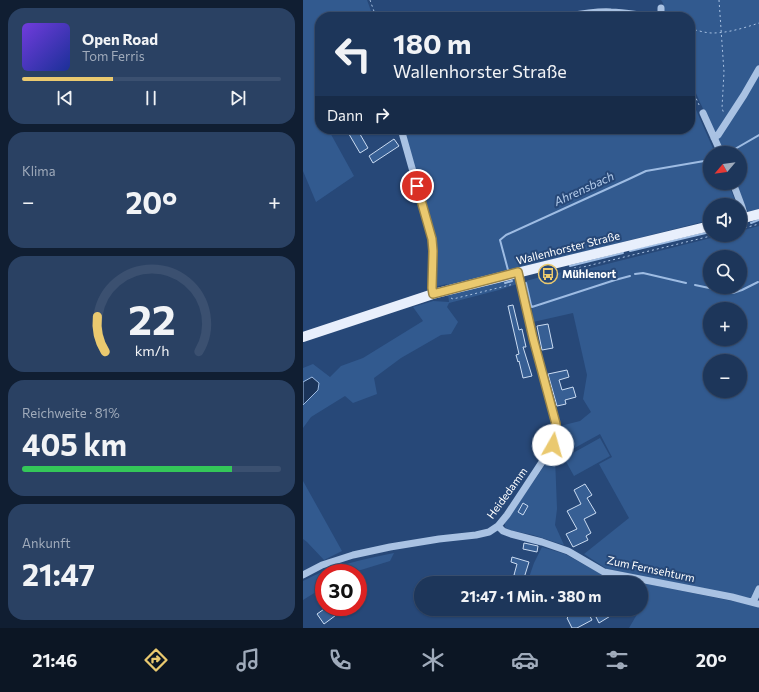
<!DOCTYPE html>
<html lang="de">
<head>
<meta charset="utf-8">
<style>
	:root { --surface:#1d365a; --page:#2a4163; --text:#f1f3f6; --muted:#a0abbb; --line:#3b5070; --accent:#eac96f }
	body { margin:0; font-family:Commissioner,sans-serif; background:var(--page); color:var(--text); height:100vh; display:flex; flex-direction:column; font-size:15px; white-space:nowrap }
	* { box-sizing:border-box; margin:0 }
	p { font-size:13px; color:var(--muted) }
	.icon { flex:none; width:22px; height:22px; fill:none; stroke:currentColor; stroke-width:2; stroke-linecap:round; stroke-linejoin:round }
	.map { position:relative; flex:1; overflow:hidden }
	.sheet { display:flex; flex-direction:column; gap:8px; padding:8px; background:#101e32; width:303px }
	.sheet>* { flex:none }
	.guide { position:absolute; left:12px; top:12px; width:380px; height:122px; border-radius:16px; box-shadow:0 1px 3px #0004,0 0 0 1px var(--line); background:#1d365a; color:var(--text); overflow:hidden }
	.needle { width:26px; rotate:241deg }
	.controls { position:absolute; left:400px; top:146px; display:grid; gap:8px }
	.controls a { display:grid; place-items:center; width:44px; height:44px; border-radius:50%; background:var(--surface); box-shadow:0 1px 3px #0004,0 0 0 1px var(--line); font-size:20px }
	.speed { position:absolute; left:12px; top:564px; display:flex; gap:8px; font-size:20px; font-weight:700; text-align:center }
	.speed>* { display:grid; place-content:center; width:52px; height:52px; border-radius:50%; background:var(--surface); box-shadow:0 1px 3px #0004,0 0 0 1px var(--line); line-height:1 }
	.speed .limit { border:6px solid #d22; background:#fff; color:#111 }
	.pin { position:absolute; display:grid; place-items:center; width:34px; height:34px; color:#fff; margin:-17px; border:2px solid #fff; border-radius:50%; box-shadow:0 1px 4px #0007 }
	.me { position:absolute; width:44px; margin:-22px; rotate:7deg; stroke-linejoin:round; filter:drop-shadow(0 0 3px #0008) }
	.turn { display:flex; align-items:center; gap:14px; height:84px; padding:0 12px; font-size:18px }
	.turn .icon { width:52px; height:52px; stroke-width:2.5 }
	.turn b { display:block; font-size:28px; line-height:34px }
	.then { display:flex; align-items:center; height:38px; padding:0 12px; background:#0003; gap:8px; font-size:15px }
	.big { font-size:30px; font-weight:700; line-height:1.1 }
	.sheet .card { flex:1; display:flex; flex-direction:column; justify-content:center; gap:6px; min-width:0; padding:0 14px; border-radius:16px; background:var(--page) }
	.sheet .dial { align-items:center; gap:0 }
	.dial svg { height:104px; overflow:visible; fill:none; stroke:var(--line); stroke-width:7; stroke-linecap:round; text-anchor:middle }
	.dial text { fill:var(--text); stroke:none }
	.song { display:flex; align-items:center; gap:12px }
	.cover { width:48px; height:48px; border-radius:6px; background:linear-gradient(135deg,hsl(260 70% 55%),hsl(230 70% 35%)) }
	.played { height:4px; border-radius:2px; background:linear-gradient(90deg,var(--accent) 35%,var(--line) 35%) }
	.keys { display:flex; justify-content:space-around; direction:ltr }
	.heat { display:flex; justify-content:space-between; align-items:center; font-size:22px; direction:ltr }
	.charge { height:6px; border-radius:3px; background:linear-gradient(90deg,#34c759 81%,var(--line) 0) }
	.trip { position:absolute; left:111px; top:576px; width:234px; height:40px; border-radius:20px; background:var(--surface); box-shadow:0 1px 3px #0004,0 0 0 1px var(--line); font-weight:700; line-height:40px; text-align:center }
	.dock { display:flex; height:64px; justify-content:space-around; align-items:center; background:#0c1624; color:var(--muted) }
	.dock .icon { width:28px; height:28px }
	.dock .active { color:var(--accent) }
	.dock b { font-size:18px; color:var(--text) }
	main { display:flex; flex:1; min-height:0 }
	.map>svg:first-child { display:block }
	.green { fill:#325a8f; fill-rule:evenodd }
	.water { fill:#1b3459; stroke:#9ebce3 }
	.lines { fill:none; stroke-linecap:round; stroke-linejoin:round }
	.stream { stroke:#9ebce3; stroke-width:2 }
	.building { fill:#375f94; stroke:#cbdcf2 }
	.path { stroke:#a9c2e3; stroke-width:1; stroke-dasharray:2 3; stroke-linecap:butt }
	.minor { stroke:#a9c2e3; stroke-width:7 }
	.major { stroke:#e8effc; stroke-width:10 }
	.route-casing { stroke:#988348; stroke-width:10 }
	.route { stroke:#eac96f; stroke-width:7 }
	.labels { text-anchor:middle; stroke-width:4; stroke-linejoin:round; paint-order:stroke }
	.street-label { font-size:11px; fill:#fff; stroke:#274878 }
	.poi-label { font-size:11px; font-weight:bold; fill:#fff; stroke:#274878; text-anchor:start }
	.water-label { font-size:12px; font-style:italic; fill:#b4cceb; stroke:#274878 }
</style>
</head>
<body>
<main>
<section class="sheet">
<div class="card">
<div class="song"><i class="cover"></i><div><b>Open Road</b><p>Tom Ferris</p></div></div>
<div class="played"></div>
<div class="keys"><svg class="icon" aria-label="previous" viewBox="0 0 24 24"><path d="M18 5L8 12l10 7zM5 5v14"/></svg><svg class="icon" aria-label="pause" viewBox="0 0 24 24"><path d="M8 5v14M16 5v14"/></svg><svg class="icon" aria-label="next" viewBox="0 0 24 24"><path d="M6 5l10 7-10 7zM19 5v14"/></svg></div>
</div>
<div class="card"><p>Klima</p>
<div class="heat"><a>−</a><b class="big">20°</b><a>+</a></div>
</div>
<div class="card dial"><svg viewBox="0 0 100 80">
<path d="M14 69A42 42 0 1 1 86 69"/>
<path d="M14 69A42 42 0 0 1 8 42" stroke="#eac96f"/>
<text x="50" y="56" font-size="32" font-weight="700">22</text>
<text x="50" y="72" font-size="11">km/h</text>
</svg></div>
<div class="card"><p>Reichweite · 81%</p><b class="big">405 km</b><div class="charge"></div></div>
<div class="card"><p>Ankunft</p><b class="big">21:47</b></div>
</section>
<div class="map">
<svg width="456" height="628" viewBox="0 0 456 628">
	<rect width="100%" height="100%" fill="#274878"/>
	<path class="green" d="M0 0H64L68 11 56 17H17V93L15 97 17 104V129H25L51 176 13 202 0 171Z
		M358 0H456V209L445 212 433 183H437V153H420L387 80V17H361L360 3Z
		M387 96 412 153H407V183H425L434 205H407V220L209 270 214 284 196 290 146 303 144 307 155 322 148 334 138 335 98 358 71 378 74 394 50 403 42 396 8 417 0 428V405L15 390 16 383 9 377 0 382V368L10 364 27 377 38 366 60 358 120 321 110 307 130 301 146 302 144 284 131 287 132 256 101 131 105 129H387Z
		M456 226V584L451 599 304 569 281 554 326 518 296 464 309 457 297 434 257 456 255 449 257 426 277 421 288 412 280 399 284 375 270 313 230 322 229 305 223 281 252 273 280 270 420 235H437V231ZM407 257H437V287H407ZM407 309H437V339H407ZM407 361H437V391H407Z
		M297 438 307 456 271 476 261 458Z
		M248 456 252 457 254 509 252 525 261 545 230 535 206 530 202 527V523Z
		M0 481 39 551 21 560 4 542 0 539Z
		M239 547 262 554 300 575 449 605 456 607V628H326L343 599 338 598V583H276L260 579 256 583H224L231 563Z
		M91 553 87 561 48 573H21V587L0 600V581C30 565 58 560 91 553Z"/>
	<path class="water" d="M9 377 16 383 15 390 0 405V382Z"/>
	<g class="lines">
		<path class="stream" d="M425 153 456 135
			M448 223 456 220
			M437 225 441 224
			M327 251 407 232
			M267 266 320 253
			M205 270 197 240 203 235 326 179 343 171 407 160
			M332 274 340 273 383 283
			M202 283 209 281
			M223 283 228 305 229 307 312 280 327 276
			M392 285 430 293 439 290 455 282"/>
	</g>
	<path class="building" d="M43 129H54L65 148 57 153Z
		M91 139 96 146 70 163 66 156Z
		M210 305 216 330 219 329 223 347H220L229 376 220 378 216 361 215 362 213 355 216 354 205 306Z
		M245 324 250 348 239 350 234 326Z
		M264 370 266 377 256 380 259 390 270 387 273 397 262 400 263 404 254 406 245 374Z
		M282 484 289 495 284 498 293 513 281 519 288 533 283 536 285 540 270 547 263 534 274 529 264 511 278 504 271 490Z
		M220 503 225 506 220 515 215 512Z
		M221 543 235 546 234 552 220 549Z
		M209 557 226 562 221 578 211 575 214 564 208 562Z
		M24 607H44L21 624 14 614Z
		M261 609H268L271 615 283 609 289 620 274 628H269L264 618 265 617Z
		M310 609H325V610L309 615 296 623 293 617 306 610Z"/>
	<g class="lines">
		<path class="path" d="M67 0 73 17
			M416 0 421 72 419 108 421 114
			M387 29C394 30 402 33 409 33 425 33 441 28 456 23
			M387 85 397 107
			M437 229 456 224
			M271 268 280 267 412 235
			M148 298 150 299 211 284"/>
		<path class="minor" d="M261 17C277 14 292 11 308 12 325 12 341 17 358 17V8
			M400 113 418 153
			M98 129 129 239 130 251 129 288 130 294
			M411 138 415 135 441 95 456 69
			M430 183 439 207 442 217
			M195 526 200 531 208 534 239 542 265 551 301 572 429 597 456 604
			M0 575 19 565 50 555 87 547 136 539 173 535 186 532 195 526 204 515 247 450C252 442 253 434 253 425L230 338 215 272
			M450 602 456 589"/>
		<path class="major" d="M437 219 456 214
			M0 337 130 294 242 266 407 226"/>
	</g>
	<g class="lines">
		<defs>
			<path id="route" d="M114 186 129 239 130 251 129 288 130 294 215 272 230 338 253 424V435L250 445"/>
		</defs>
		<use href="#route" class="route-casing"/>
		<use href="#route" class="route"/>
	</g>
	<defs>
		<symbol id="bus-ring" viewBox="-11 -11 22 22"><circle r="9.5" fill="#274878" stroke="#eac96f" stroke-width="1.5"/><path d="M-5-6H5V4H4V6H2V4H-2V6H-4V4H-5ZM-3.5-4V0h7V-4ZM-3.5 1.2v1.5H-2V1.2ZM2 1.2v1.5H3.5V1.2Z" fill="#eac96f"/></symbol>
	</defs>
	<g fill-rule="evenodd">
		<use href="#bus-ring" x="234" y="263" width="22" height="22"/>
	</g>
	<g class="labels">
		<g class="street-label">
			<text transform="translate(265 248) rotate(-14)" y="4">Wallenhorster Straße</text>
			<text transform="translate(204 493) rotate(-54)" y="4">Heidedamm</text>
			<text transform="translate(348 569) rotate(12)" y="4">Zum Fernsehturm</text>
		</g>
		<g class="poi-label">
			<text x="259" y="278">Mühlenort</text>
		</g>
		<g class="water-label">
			<text transform="translate(281 189) rotate(-25)" y="4">Ahrensbach</text>
		</g>
	</g>
</svg>
<div class="controls">
<a><svg class="needle" viewBox="-14 -14 28 28"><path d="M0-13l5 13h-10z" fill="#e53935"/><path d="M0 13l5-13h-10z" fill="#a0abbb"/></svg></a>
<a><svg class="icon" aria-label="sound" viewBox="0 0 24 24"><path d="M4 9h4l5-4v14l-5-4H4zM17 9q2 3 0 6"/></svg></a>
<a><svg class="icon" aria-label="search" viewBox="0 0 24 24"><circle cx="10" cy="10" r="6"/><path d="M15 15l6 6"/></svg></a>
<a>+</a>
<a>−</a>
</div>
<div class="speed"><div class="limit">30</div></div>
<div class="pin" style="left:114px;top:186px;background:#d93025"><svg class="icon" aria-label="arrive" viewBox="0 0 24 24"><path d="M6 21V4h12l-3 4 3 4H6"/></svg></div>
<svg class="me" style="left:250px;top:445px" viewBox="-20 -20 40 40"><circle r="19" fill="#fff"/><path d="M0-13L10 11 0 6-10 11z" fill="#eac96f"/></svg>
<div class="trip">21:47 · 1 Min. · 380 m</div>
<div class="guide">
<div class="turn"><svg class="icon" aria-label="left" viewBox="0 0 24 24"><path d="M17 20v-9H6M10 6l-5 5 5 5"/></svg><div><b>180 m</b>Wallenhorster Straße</div></div>
<div class="then">Dann<svg class="icon" aria-label="right" viewBox="0 0 24 24"><path d="M7 20v-9h11M14 6l5 5-5 5"/></svg></div>
</div>
</div>
</main>
<nav class="dock">
<b>21:46</b>
<svg class="icon active" aria-label="directions" viewBox="0 0 24 24"><path d="M12 3l9 9-9 9-9-9zM9 14v-3h6M13 9l2 2-2 2"/></svg>
<svg class="icon" aria-label="music" viewBox="0 0 24 24"><path d="M9 18V5l10-2v13"/><circle cx="6" cy="18" r="3"/><circle cx="16" cy="16" r="3"/></svg>
<svg class="icon" aria-label="phone" viewBox="0 0 24 24"><path d="M5 4h4l2 5-3 2q2 4 5 5l2-3 5 2v4C11 20 4 13 5 4z"/></svg>
<svg class="icon" aria-label="climate" viewBox="0 0 24 24"><path d="M12 3v18M4 7l16 10M4 17L20 7"/></svg>
<svg class="icon" aria-label="car" viewBox="0 0 24 24"><path d="M5 17H2v-5l4-1 3-4h7l3 4 3 1v5h-3M9 17h6M6 11h13"/><circle cx="7" cy="17" r="2"/><circle cx="17" cy="17" r="2"/></svg>
<svg class="icon" aria-label="filters" viewBox="0 0 24 24"><path d="M4 7h16M4 17h16"/><circle cx="9" cy="7" r="2"/><circle cx="15" cy="17" r="2"/></svg>
<b>20°</b>
</nav>
</body>
</html>
